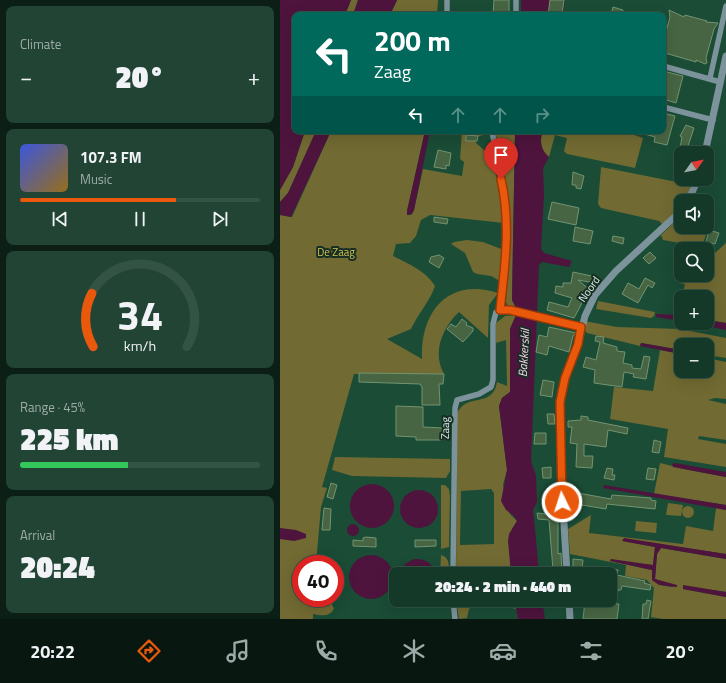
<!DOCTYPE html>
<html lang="en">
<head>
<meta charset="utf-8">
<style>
	:root { --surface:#143928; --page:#214434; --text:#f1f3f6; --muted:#9daca8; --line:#335345; --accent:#ea580c }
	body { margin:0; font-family:"Titillium Web",sans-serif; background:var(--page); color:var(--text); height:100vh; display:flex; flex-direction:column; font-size:15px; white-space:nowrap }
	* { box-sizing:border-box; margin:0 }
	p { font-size:13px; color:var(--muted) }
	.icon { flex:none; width:22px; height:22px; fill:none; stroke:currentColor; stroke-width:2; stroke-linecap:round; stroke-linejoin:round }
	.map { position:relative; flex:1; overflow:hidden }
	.drawer { display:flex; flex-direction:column; gap:6px; padding:6px; background:#0b1f16; width:280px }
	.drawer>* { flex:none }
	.guide { position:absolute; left:12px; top:12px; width:374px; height:122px; border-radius:8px; box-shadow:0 4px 16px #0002,0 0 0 1px var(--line); background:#00695c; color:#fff; overflow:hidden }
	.needle { width:26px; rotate:57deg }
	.fabs { position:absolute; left:394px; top:146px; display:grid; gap:8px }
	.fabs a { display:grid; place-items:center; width:40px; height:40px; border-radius:8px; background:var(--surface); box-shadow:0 4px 16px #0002,0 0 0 1px var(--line); font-size:20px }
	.speed { position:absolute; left:12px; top:555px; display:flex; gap:8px; font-size:20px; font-weight:700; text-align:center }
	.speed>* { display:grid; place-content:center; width:52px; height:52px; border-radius:50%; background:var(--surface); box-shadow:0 4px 16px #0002,0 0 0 1px var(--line); line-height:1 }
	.speed .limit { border:6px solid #d22; background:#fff; color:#111 }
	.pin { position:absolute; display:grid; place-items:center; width:34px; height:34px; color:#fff; margin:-41px -17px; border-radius:50% 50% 50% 0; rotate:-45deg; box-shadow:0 0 4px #0007 }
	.pin .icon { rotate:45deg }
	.me { position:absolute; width:44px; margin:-22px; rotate:356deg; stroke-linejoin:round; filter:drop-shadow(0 0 3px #0008) }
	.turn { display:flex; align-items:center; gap:14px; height:84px; padding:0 16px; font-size:18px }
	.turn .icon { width:52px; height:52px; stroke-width:2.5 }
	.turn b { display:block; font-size:28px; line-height:34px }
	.lanes { display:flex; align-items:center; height:38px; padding:0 16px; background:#0003; justify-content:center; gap:20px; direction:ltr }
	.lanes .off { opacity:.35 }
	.big { font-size:30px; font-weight:800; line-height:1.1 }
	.drawer .card { flex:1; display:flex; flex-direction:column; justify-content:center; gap:6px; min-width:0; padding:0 14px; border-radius:8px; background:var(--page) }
	.drawer .dial { align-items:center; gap:0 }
	.dial svg { height:104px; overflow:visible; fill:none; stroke:var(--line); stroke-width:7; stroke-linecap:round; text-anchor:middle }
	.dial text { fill:var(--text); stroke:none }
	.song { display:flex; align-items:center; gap:12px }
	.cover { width:48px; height:48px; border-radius:6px; background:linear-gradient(135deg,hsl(230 70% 55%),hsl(40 70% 35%)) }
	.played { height:4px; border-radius:2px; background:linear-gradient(90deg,var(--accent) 65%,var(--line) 65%) }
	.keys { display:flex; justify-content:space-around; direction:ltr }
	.heat { display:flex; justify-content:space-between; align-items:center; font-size:22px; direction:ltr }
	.charge { height:6px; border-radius:3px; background:linear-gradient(90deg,#34c759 45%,var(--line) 0) }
	.trip { position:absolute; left:109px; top:567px; width:228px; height:40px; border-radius:8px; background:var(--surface); box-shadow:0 4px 16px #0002,0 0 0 1px var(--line); font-weight:800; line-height:40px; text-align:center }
	.tab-bar { display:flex; height:64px; justify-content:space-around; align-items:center; background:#081710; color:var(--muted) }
	.tab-bar .icon { width:28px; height:28px }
	.tab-bar .current { color:var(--accent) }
	.tab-bar b { font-size:18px; color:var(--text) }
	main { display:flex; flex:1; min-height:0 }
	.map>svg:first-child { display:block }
	.green { fill:#716a32; fill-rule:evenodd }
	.water { fill:#4e143d }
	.building { fill:#476543; stroke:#739470 }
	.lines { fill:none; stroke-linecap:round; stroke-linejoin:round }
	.minor { stroke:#7c939b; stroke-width:5.5 }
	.tertiary { stroke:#7c939b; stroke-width:7 }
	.route-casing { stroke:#983908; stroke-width:10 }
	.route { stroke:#ea580c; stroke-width:7 }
	.labels { text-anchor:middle; stroke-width:4; stroke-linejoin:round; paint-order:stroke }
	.park-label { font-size:11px; fill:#cfc153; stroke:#182d23 }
	.street-label { font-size:11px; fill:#d9f2e5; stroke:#182d23 }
	.water-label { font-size:12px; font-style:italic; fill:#fcd5ec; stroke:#182d23 }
</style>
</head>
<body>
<main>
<section class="drawer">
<div class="card"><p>Climate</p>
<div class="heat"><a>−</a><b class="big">20°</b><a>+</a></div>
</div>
<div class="card">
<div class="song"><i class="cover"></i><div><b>107.3 FM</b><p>Music</p></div></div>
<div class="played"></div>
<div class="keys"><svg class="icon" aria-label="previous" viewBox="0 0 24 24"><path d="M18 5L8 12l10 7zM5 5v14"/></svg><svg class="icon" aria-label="pause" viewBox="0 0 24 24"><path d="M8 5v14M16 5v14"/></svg><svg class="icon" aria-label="next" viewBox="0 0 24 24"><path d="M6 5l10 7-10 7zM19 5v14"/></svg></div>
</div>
<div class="card dial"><svg viewBox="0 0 100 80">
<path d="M14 69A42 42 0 1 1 86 69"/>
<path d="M14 69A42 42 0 0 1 13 28" stroke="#ea580c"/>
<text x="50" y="56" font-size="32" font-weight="700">34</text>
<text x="50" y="72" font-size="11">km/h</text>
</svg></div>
<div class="card"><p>Range · 45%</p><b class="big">225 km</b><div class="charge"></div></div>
<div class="card"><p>Arrival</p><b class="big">20:24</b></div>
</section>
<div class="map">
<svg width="446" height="619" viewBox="0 0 446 619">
	<rect width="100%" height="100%" fill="#1a4c36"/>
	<path class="green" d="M71 0H78L73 15H65Z
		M117 0H158L157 15H110Z
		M25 131H36L8 193 0 202V190L13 167Z
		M51 131H145L127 211V215H131L134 210 143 169 182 176 184 162 180 159 182 131H203V135L197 137 196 143 204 150 212 151 224 223 150 215 141 220 136 236 130 243 116 244 113 256C129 264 146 271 155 286 150 301 138 314 131 329L107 339 142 359C140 311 169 277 218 293L209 305 208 338 179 312C162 328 152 353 164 374H74L42 487 47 488 41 507 36 564H21V598H53L52 606 54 608C51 617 41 616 33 614V619H0V215L12 217Z
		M263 131H342L363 138 355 168 287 154 284 151 287 138 275 135 269 157C261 150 259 141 263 131Z
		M220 133H235L232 300 236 308 228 306 226 302 229 221 216 135Z
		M321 167 402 183 407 185 411 189 404 201H401V206L383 225 379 221 321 208 318 204Z
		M401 216V227H427V221L429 225 422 247 383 240 381 235Z
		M187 240 203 242 224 250 220 281 211 276 197 274 193 272 185 253 171 244 174 242Z
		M446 243V323L427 320V297H402L405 284 400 283 409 275H427V260Z
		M318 301 375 312 374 316 371 318 316 309Z
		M236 315 230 329V392L222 398 219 406 227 470 223 485 230 514 237 521 232 529 231 574H176L177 414C185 392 213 409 217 382L227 386 226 340 216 343V323L225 316ZM211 489 214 493V544L180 545 181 491Z
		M304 321 337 327 400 329 446 338V358L427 355V345H401V350L361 343 360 346 307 333 303 328Z
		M380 350 401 354V371H427V358L446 362V399L435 398 428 400 446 404V440L419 436 418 439 446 444V467L384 457 388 429 330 419 334 387 373 391Z
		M55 457 170 459V471L166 478 72 476 52 470Z
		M380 463 409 470 446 477V505L374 494Z
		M161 485H165L169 489 170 496 169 547 161 549Z
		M388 503 403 505 401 516 386 515Z
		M402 512a6 6 0 1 1 12 0a6 6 0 1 1-12 0Z
		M436 508 446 510V554L344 539 343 541 375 547 373 565 330 561 372 570V580C380 586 387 587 397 587L375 579 377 554 381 548 446 559V592L403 586V589L446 597V619H383L371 617 374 588 367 580 345 576 346 565 290 554 288 529 311 515 309 533 403 544 406 526 433 531Z
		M356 521 377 523 376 533 355 531Z
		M161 555C170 558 169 565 169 574H160Z
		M176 600H235L236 609C218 604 205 598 189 609L187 618 179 619Z"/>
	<path class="water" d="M0 0H71L65 15H15V131H25L13 167 0 190Z
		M78 0H117L110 15H73Z
		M241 0H285L283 15H241Z
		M36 131H51L11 217 0 215V202L8 193Z
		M145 131H150L134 210 132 214 127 215V211Z
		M235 131H263C259 141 261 150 269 157L263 168 264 194 261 249 264 253 292 261 289 267 262 262 259 265 251 461 256 476 257 502 253 510 255 529 259 574H231L228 541 229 534 237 521 234 516 226 510 221 501 227 470 219 406 222 398 230 392V329L236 315V308L232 300Z
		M376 314 401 315V321L376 317Z
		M427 320 446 323V330L412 323H427Z
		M361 343 401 350V354L360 346Z
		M395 463 446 472V477L393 467 392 464Z
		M70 506a22 22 0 1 1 44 0a22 22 0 1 1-44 0Z
		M324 485 446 505V510L323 488Z
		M120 509a19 19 0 1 1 38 0a19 19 0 1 1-38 0Z
		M67 530a6 6 0 1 1 12 0a6 6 0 1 1-12 0Z
		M0 528 16 530 26 534V538L14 541 0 539Z
		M344 538 446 554V559L381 548 377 554 375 579 397 585V587L379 585 372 580V570L330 561 331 559 373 565 375 547 342 541Z
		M69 577a22 22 0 1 1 44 0a22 22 0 1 1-44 0Z
		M134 559C145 558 153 563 156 574H119L125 564Z
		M403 585 446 592V597L403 589Z
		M235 600H262L265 619H238Z"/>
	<path class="building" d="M214 0H229V15H213Z
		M270 0H284L282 15H268Z
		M333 7 343 10 342 15H331Z
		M389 10 404 17 405 15 427 21 426 22 438 23 434 29 426 58 427 63 425 64 416 60V62L385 53 383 43 390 17Z
		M383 71 403 76 396 103 383 99Z
		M383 113 395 116 387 145 374 142 375 137 358 132 359 131H383Z
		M406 125 414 128 407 149 400 148 402 137 400 136Z
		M186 135 198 136 197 141H186Z
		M158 150 171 153 169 166 166 165V169L154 167Z
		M293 172 304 176 301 189 296 188V185H292Z
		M272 202 299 208 296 225 268 219Z
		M154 217 168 219 167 224 154 222Z
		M295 227 313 231 310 244 293 241Z
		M429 230 439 233 435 244 426 242Z
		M333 236 344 238 343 244 332 241Z
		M370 252 376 258 369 264 363 258Z
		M159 255 164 258 159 268 149 262 151 257Z
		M293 272 316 277 315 283 298 280 310 290 301 301 302 303 294 318 267 310 269 302 288 307 292 298 275 293 276 286 283 287V283H291Z
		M365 278 375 283 372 288 368 285 358 303 342 294 348 283 359 289Z
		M182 319 187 323 186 325 193 328V331L183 342 167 329 171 324 176 327Z
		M269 327 296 333 293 336 289 352 269 346 267 355 256 352 259 335 267 337Z
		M316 336 324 337 323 343 337 347V351L345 352 343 363 352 365V368L361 369 364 356 370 357 366 379 353 377 354 374 344 372 342 387 314 383 315 370 303 367 306 357 316 360 320 342 315 341Z
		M79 373 164 374 163 384H159L160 405H142V387L140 384 79 382Z
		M263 380 274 382 272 397 260 395Z
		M116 406 143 407V427L163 428V440H136V437L116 436Z
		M267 414H274L275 424H268Z
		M301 416 308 417V420L348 428 347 434 328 430 326 447 304 444V456H313L312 468 296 467 297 444 290 443 292 427H288V421L301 420Z
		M255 433H266V444H254Z
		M374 440 381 442 379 453 372 452Z
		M271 467V478H263L262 468Z
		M327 468 333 469 332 475H335L334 480 324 478Z
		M368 468 376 469 374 480 366 479Z
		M51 483 57 485 53 499 47 497Z
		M298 493 331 499 332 495 371 498V500L376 501 375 509 327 504 326 509 296 504Z
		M278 507V554L281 553 282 574H275L273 570 269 520 258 519 257 513 267 514V508Z
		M44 508 51 509 50 530H42Z
		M86 537 96 538V547L73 546V540L83 541V538Z
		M135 540H156V546L135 547Z
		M293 559 303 560 302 568 293 567Z
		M327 568 338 570 337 575 365 581 364 583 371 585 370 590 342 586 341 590H338L336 604H339L337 619H303L305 601 330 604V574H326Z
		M367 600 371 601 368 619H362L363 604H366Z"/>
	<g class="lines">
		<path class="minor" d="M167 15V0
			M236 15V0
			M383 66 440 82
			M430 78 446 6
			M383 107 433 120
			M212 131 226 206V253L220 311
			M173 574 175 408 177 400 199 394 211 387 213 380V324L216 312 230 310 301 327
			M173 600 175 619"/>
		<path class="tertiary" d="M425 153 446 56
			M408 201 418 179
			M287 574 281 473 280 415 281 391 285 378 298 344 305 316 315 295 336 271 401 211
			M289 600 290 619"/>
	</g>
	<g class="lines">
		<defs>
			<path id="route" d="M221 179C231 223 225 267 220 310H230L301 327 298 344 285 378 280 402 282 502"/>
		</defs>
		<use href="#route" class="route-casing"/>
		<use href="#route" class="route"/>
	</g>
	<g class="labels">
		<g class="park-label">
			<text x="56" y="256">De Zaag</text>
		</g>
		<g class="street-label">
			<text transform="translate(309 289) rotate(-55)" y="4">Noord</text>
			<text transform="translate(165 428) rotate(-89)" y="4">Zaag</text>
		</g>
		<g class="water-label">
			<text transform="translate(244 353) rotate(-87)" y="4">Bakkerskil</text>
		</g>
	</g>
</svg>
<div class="fabs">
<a><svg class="needle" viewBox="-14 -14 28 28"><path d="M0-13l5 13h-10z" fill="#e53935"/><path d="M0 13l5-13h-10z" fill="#9daca8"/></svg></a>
<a><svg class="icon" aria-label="sound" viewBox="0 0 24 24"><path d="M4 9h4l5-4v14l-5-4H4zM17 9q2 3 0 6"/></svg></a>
<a><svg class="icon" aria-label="search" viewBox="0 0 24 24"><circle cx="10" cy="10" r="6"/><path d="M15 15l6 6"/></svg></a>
<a>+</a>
<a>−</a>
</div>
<div class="speed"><div class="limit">40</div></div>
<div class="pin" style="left:221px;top:179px;background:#d93025"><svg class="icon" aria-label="arrive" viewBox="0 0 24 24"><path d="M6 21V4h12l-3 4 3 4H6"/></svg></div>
<svg class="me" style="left:282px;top:502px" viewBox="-20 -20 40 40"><circle r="17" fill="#ea580c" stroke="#fff" stroke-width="3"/><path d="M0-11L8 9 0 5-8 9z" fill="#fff"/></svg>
<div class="trip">20:24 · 2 min · 440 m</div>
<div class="guide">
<div class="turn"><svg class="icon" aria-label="left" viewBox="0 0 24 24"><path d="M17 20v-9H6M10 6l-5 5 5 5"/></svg><div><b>200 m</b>Zaag</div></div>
<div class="lanes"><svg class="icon" aria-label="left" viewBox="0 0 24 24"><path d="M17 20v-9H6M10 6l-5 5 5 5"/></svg><svg class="icon off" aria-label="ahead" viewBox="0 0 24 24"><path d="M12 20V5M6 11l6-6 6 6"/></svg><svg class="icon off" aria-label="ahead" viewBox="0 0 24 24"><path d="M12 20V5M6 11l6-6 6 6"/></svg><svg class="icon off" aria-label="right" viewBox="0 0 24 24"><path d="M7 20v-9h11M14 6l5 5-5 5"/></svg></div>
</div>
</div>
</main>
<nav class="tab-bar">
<b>20:22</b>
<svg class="icon current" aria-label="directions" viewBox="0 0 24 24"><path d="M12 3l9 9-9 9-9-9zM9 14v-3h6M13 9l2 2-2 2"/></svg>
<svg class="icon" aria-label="music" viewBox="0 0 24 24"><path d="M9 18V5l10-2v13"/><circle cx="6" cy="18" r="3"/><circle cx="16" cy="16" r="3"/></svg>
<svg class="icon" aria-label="phone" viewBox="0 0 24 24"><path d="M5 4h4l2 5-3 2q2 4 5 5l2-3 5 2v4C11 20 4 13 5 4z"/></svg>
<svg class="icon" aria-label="climate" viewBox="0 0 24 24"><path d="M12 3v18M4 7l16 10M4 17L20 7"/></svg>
<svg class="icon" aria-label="car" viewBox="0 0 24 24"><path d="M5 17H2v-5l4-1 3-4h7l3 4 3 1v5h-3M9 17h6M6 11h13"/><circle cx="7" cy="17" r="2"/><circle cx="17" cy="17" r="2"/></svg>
<svg class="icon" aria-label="filters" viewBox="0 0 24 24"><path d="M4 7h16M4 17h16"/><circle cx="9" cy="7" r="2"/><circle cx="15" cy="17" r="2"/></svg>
<b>20°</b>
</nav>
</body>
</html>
